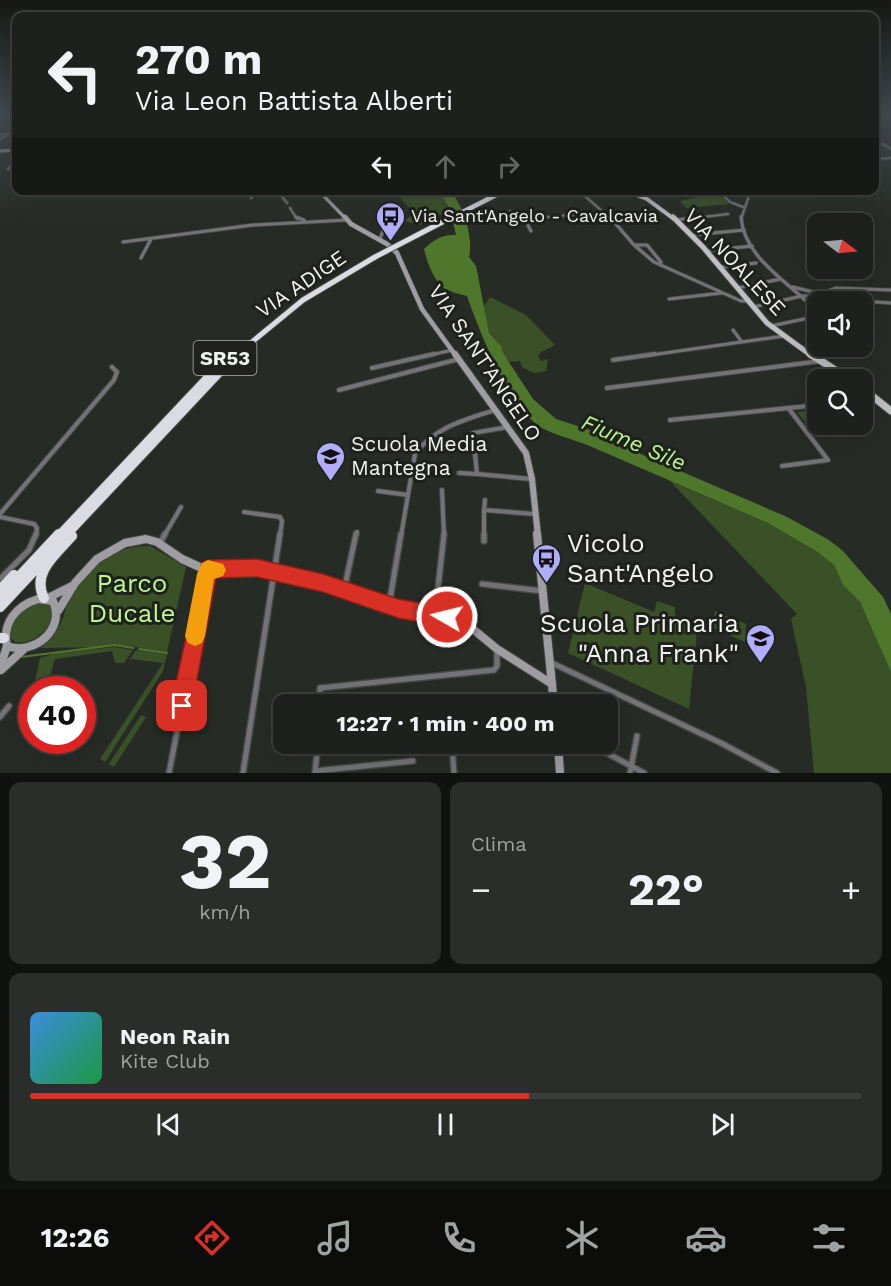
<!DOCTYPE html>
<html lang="it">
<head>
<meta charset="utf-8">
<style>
	:root { --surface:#1d201c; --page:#2a2d29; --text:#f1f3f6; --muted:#a0a3a3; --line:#3b3e3b; --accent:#d93025 }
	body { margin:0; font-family:"Work Sans",sans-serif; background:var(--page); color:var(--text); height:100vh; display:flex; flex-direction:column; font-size:22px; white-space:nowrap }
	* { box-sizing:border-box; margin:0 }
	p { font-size:20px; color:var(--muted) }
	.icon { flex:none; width:33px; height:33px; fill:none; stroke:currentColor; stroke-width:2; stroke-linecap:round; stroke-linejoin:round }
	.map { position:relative; height:773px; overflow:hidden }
	.panel { display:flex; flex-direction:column; gap:9px; padding:9px; background:#10120f; flex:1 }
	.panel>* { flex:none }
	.guide { position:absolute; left:12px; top:12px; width:867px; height:183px; border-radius:12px; box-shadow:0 6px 24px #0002,0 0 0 2px var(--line); background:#1d201c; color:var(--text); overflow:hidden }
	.needle { width:39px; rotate:106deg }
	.controls { position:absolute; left:807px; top:213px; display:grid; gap:12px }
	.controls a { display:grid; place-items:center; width:66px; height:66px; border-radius:12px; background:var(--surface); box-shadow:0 6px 24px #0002,0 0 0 2px var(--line); font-size:30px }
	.speed { position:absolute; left:18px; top:676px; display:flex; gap:12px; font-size:30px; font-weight:700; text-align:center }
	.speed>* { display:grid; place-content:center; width:78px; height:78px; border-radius:50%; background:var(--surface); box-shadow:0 6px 24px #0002,0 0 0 2px var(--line); line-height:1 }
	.speed .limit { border:9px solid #d22; background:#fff; color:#111 }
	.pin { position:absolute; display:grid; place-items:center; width:51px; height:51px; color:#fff; margin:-26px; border-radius:12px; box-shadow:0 3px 9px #0006 }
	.me { position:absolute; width:66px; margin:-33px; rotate:278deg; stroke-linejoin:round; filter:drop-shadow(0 0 4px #0008) }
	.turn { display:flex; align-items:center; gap:21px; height:126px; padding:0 24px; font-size:27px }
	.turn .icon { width:78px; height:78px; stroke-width:2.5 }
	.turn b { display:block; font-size:42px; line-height:51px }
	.lanes { display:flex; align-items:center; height:57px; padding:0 24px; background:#0003; justify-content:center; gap:30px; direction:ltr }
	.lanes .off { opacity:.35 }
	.big { font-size:45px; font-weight:700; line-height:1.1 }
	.panel .tile { flex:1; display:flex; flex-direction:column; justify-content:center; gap:9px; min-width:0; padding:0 21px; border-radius:12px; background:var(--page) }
	.panel .dial { align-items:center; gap:0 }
	.dial b { font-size:78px; line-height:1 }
	.song { display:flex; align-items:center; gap:18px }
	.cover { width:72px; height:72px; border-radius:9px; background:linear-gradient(135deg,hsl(210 70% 55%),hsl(140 70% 35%)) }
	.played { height:6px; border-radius:3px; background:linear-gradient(90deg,var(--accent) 60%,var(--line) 60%) }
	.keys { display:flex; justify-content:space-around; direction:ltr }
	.heat { display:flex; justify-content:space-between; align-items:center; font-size:33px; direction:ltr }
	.panel .tiles { flex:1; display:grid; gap:9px; grid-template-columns:1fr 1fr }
	.tile:last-child { grid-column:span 2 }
	.trip { position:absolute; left:273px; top:694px; width:345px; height:60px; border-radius:12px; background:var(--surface); box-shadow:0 6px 24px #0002,0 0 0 2px var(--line); font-weight:700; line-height:60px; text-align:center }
	.menu { display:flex; height:96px; justify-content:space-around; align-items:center; background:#0c0d0b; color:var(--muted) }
	.menu .icon { width:42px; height:42px }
	.menu .on { color:var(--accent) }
	.menu b { font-size:27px; color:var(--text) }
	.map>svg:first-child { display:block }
	.green { fill:#3a5128 }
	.water { fill:#4f772c }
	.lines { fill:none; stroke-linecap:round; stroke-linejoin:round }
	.stream { stroke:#4f772c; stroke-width:2 }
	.street-far3-casing { stroke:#434741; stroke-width:4 }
	.street-far2-casing { stroke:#434741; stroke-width:4.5 }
	.street-far1-casing { stroke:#434741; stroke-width:6 }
	.street-casing { stroke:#434741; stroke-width:8 }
	.secondary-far3-casing { stroke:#434741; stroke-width:4.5 }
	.secondary-far2-casing { stroke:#434741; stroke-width:6 }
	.secondary-far1-casing { stroke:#434741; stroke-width:8 }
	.secondary-casing { stroke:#434741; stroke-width:10 }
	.primary-far2-casing { stroke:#434741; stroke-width:5 }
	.primary-far1-casing { stroke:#434741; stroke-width:7 }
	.primary-casing { stroke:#434741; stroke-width:9 }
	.highway-far3-casing { stroke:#434741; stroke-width:6 }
	.highway-far2-casing { stroke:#434741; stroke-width:7 }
	.highway-far1-casing { stroke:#434741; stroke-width:10 }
	.highway-casing { stroke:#434741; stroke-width:12 }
	.street-far3 { stroke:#737377; stroke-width:2 }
	.street-far2 { stroke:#737377; stroke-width:3 }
	.street-far1 { stroke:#737377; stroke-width:4 }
	.street { stroke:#737377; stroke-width:5 }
	.secondary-far3 { stroke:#9d9da2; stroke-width:3 }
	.secondary-far2 { stroke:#9d9da2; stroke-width:4.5 }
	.secondary-far1 { stroke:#9d9da2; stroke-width:6 }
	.secondary { stroke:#9d9da2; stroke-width:8 }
	.primary-far2 { stroke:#bebec4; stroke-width:4 }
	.primary-far1 { stroke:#bebec4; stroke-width:5 }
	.primary { stroke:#bebec4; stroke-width:7 }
	.highway-far3 { stroke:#dbdbe3; stroke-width:4.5 }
	.highway-far2 { stroke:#dbdbe3; stroke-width:5 }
	.highway-far1 { stroke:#dbdbe3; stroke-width:8 }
	.highway { stroke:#dbdbe3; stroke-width:10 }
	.highway-bridge-far1-casing { stroke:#434741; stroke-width:6; stroke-linecap:butt }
	.highway-bridge-casing { stroke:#434741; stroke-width:7; stroke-linecap:butt }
	.highway-bridge-far1 { stroke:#dbdbe3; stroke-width:4.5 }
	.highway-bridge { stroke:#dbdbe3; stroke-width:5 }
	.route { fill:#d93025; stroke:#8d1f18; stroke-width:1.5 }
	.slow { fill:#f59e0b }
	.labels { text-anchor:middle; stroke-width:6; stroke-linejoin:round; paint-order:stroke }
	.far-poi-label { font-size:18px; fill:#f1f3ef; stroke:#1e211c; text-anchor:start }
	.shield { fill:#1e211c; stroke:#b2b4b0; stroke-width:1.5 }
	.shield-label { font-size:20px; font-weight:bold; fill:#f1f3ef }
	.street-label { font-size:21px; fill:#f1f3ef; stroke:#1e211c }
	.poi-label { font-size:21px; fill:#f1f3ef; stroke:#1e211c; text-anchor:start }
	.water-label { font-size:22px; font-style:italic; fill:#baf48e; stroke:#1e211c }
	.near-poi-label { font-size:26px; fill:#f1f3ef; stroke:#1e211c; text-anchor:start }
	.near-park-label { font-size:26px; fill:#bef892; stroke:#1e211c }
</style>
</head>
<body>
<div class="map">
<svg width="891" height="773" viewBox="0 0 891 773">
	<rect width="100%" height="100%" fill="#272b25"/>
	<path class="green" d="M397 191H440L450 210 420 225 405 221 414 212 401 199Z
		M697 191H714L729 204 686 208 680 201 702 196Z
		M490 297 526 315 555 345 541 352 538 356 541 361 548 359 546 371 534 373 522 367 520 361 508 362 502 353 501 346 489 333 483 308Z
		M817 410 818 424 856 425 859 429 816 436 797 412Z
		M670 481 768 523 816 551 834 565 843 585 860 602 891 672V773H814L806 687 791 619 797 614Z
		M150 546 186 567 167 652 114 644 106 647 40 648C47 640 56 633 61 623 65 615 66 605 70 597 87 568 117 544 150 546Z
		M585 583 654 612 657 601 675 607V615L688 621V627L697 631 689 709 568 653Z
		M40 602C71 607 39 648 15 642L10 637C9 618 24 608 40 602Z
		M715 611 746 624 745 642 713 628Z
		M115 647 133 650 124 663H115L112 651 55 659 46 689 33 690 40 658 57 653Z
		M136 650 167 654 163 671 105 762 100 759 163 663 132 659 129 661Z
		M141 715 146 717 114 767 109 764Z"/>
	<path class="water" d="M440 191H451C463 206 474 238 469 257L476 266 489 333 501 346 503 353 533 399 556 419 596 432 643 455 787 517 829 540 843 551 883 597 891 614V672L860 602 843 585 834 565 816 551 768 523 585 444C571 439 555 435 542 428 510 410 479 330 467 296 461 294 454 293 448 290 435 285 427 262 424 249 433 240 442 234 456 235L450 210Z"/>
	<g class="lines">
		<path class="stream" d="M139 649 167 653
			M21 657 115 645 133 648"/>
		<defs>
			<path id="street-far3" d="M0 134H9L0 139
				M874 139 891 149
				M874 159 891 158
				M8 169 16 161
				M277 190 287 203
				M578 190 611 219
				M717 190 730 202 743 207
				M251 198 256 190
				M290 208 297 219
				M510 211 524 218
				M524 219 604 212
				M686 219 728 214
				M741 219 751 190"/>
			<path id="street-far2" d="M296 217 304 220
				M610 217 634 245 654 262 741 301H747
				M741 217C744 260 793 284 818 313
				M676 220 699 217
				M531 231 524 218 533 217
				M692 235 744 230
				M380 239 386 222
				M123 242 253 225 347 220
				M634 245H647L661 262 660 265
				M706 251 752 246
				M141 258 151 239
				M721 267 756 263
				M793 287 813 292
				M737 288 781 279
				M669 299 722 293
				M846 300 891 303
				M811 305 814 296 836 288 891 290
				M753 307 802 296H813
				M771 326 818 316
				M733 330 742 342
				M427 356 452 350
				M644 356 784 336"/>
			<path id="street-far1" d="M613 360 655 354
				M372 368 434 354
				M607 388 821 361
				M339 390 459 359
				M862 400 874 399
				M670 420 818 405
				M508 427 473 433 477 474 531 479
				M782 466 828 460 789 409
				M459 473 477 474
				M442 490 444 536
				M378 491 408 495
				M484 510 485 500
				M244 512 280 517 282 521 280 536
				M0 514 114 380 117 372 112 367
				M0 517 34 524 37 528 36 536
				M164 536 181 507
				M356 536 357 532
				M401 536 415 454C435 427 464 420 495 410
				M484 536V510L535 514"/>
			<path id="street" d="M484 534V541
				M160 543 165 534
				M0 579 29 550 36 534
				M482 584 542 591
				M344 590 356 534
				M389 605 401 534
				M435 615 444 534
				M550 662 721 743 777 773
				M320 705V688L494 670 497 666V651
				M488 705 553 698
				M0 717 9 706
				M452 744 454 773
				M590 744 644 773
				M315 771 413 761
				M315 772 318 744
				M169 773 208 571
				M243 773 280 534
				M630 773 637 736"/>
			<path id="secondary-far3" d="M0 151 16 150
				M318 190 346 219"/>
			<path id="secondary-far2" d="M345 217 351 224 387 244 397 253 422 309 456 356"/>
			<path id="secondary-far1" d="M455 354 526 453 532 479 538 536"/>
			<path id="secondary" d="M537 534 554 705
				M48 598 72 586
				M38 599 53 601C66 629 34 656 7 646 2 623 16 606 38 599Z
				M58 611 75 583 97 559 125 543 146 539 157 542 182 559 204 569 257 568 323 583 398 609 456 620 468 625 497 649 552 684
				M0 668 7 646
				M1 670 23 650
				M558 744 560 773"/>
			<path id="primary-far2" d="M625 190 647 199 674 219"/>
			<path id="primary-far1" d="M673 217 703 247 767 323 812 356"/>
			<path id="primary" d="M810 354 851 380
				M862 388 891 411"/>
			<path id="highway-far3" d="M496 195 513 190"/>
			<path id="highway-far2" d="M221 356 228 345
				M235 356 303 300 375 257"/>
			<path id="highway-far1" d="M218 361 222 354
				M58 536 225 359
				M66 536 237 354"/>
			<path id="highway" d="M0 590 14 575
				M0 597 59 534
				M44 598C31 573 56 554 72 536
				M0 607 68 534
				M0 638H4"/>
		</defs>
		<use href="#street-far3" class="street-far3-casing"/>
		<use href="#street-far2" class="street-far2-casing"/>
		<use href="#street-far1" class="street-far1-casing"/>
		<use href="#street" class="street-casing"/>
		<use href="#secondary-far3" class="secondary-far3-casing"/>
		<use href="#secondary-far2" class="secondary-far2-casing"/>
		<use href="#secondary-far1" class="secondary-far1-casing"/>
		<use href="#secondary" class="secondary-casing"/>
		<use href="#primary-far2" class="primary-far2-casing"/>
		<use href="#primary-far1" class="primary-far1-casing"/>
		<use href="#primary" class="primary-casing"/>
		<use href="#highway-far3" class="highway-far3-casing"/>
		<use href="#highway-far2" class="highway-far2-casing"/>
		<use href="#highway-far1" class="highway-far1-casing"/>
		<use href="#highway" class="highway-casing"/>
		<use href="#street-far3" class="street-far3"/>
		<use href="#street-far2" class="street-far2"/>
		<use href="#street-far1" class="street-far1"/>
		<use href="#street" class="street"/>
		<use href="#secondary-far3" class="secondary-far3"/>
		<use href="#secondary-far2" class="secondary-far2"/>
		<use href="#secondary-far1" class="secondary-far1"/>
		<use href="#secondary" class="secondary"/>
		<use href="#primary-far2" class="primary-far2"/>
		<use href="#primary-far1" class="primary-far1"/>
		<use href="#primary" class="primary"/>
		<use href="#highway-far3" class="highway-far3"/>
		<use href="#highway-far2" class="highway-far2"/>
		<use href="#highway-far1" class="highway-far1"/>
		<use href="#highway" class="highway"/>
		<defs>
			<path id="highway-bridge-far1" d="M449 219 496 195"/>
			<path id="highway-bridge" d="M375 257 452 217"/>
		</defs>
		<use href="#highway-bridge-far1" class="highway-bridge-far1-casing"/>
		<use href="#highway-bridge" class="highway-bridge-casing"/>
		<use href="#highway-bridge-far1" class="highway-bridge-far1"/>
		<use href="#highway-bridge" class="highway-bridge"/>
	</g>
	<linearGradient id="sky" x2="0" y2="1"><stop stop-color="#151814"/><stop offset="0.51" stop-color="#414a51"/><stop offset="1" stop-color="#414a51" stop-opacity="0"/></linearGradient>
	<rect width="891" height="223" fill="url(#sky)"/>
	<path class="route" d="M257 559 323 574 398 599 447 608 454 611 456 617 454 624 447 627 398 618 323 592 257 577 216 578 192 706 189 713 182 716 175 713 171 706 202 563 208 560Z"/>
	<path class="slow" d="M208 560 223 564 226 570 223 576 214 579 205 636 202 643 195 646 188 643 185 636 197 574 202 563Z"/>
	<defs>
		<symbol id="bus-pin" viewBox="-11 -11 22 30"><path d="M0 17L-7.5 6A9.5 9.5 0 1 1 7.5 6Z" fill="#b1adfa" stroke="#1e211c"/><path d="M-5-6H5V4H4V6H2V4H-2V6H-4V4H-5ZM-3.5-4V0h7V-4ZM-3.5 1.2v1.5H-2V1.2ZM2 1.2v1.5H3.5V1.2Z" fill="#111"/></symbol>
		<symbol id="school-pin" viewBox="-11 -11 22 30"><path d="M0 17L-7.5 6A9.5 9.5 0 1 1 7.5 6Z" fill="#b1adfa" stroke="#1e211c"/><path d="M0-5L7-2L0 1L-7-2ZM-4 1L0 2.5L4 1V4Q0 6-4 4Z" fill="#111"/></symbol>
	</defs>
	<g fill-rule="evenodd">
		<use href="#bus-pin" x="374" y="200" width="33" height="45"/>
		<use href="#school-pin" x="314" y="440" width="33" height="45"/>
		<use href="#bus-pin" x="530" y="542" width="33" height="45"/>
		<use href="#school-pin" x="744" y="622" width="33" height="45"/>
	</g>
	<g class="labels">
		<g class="far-poi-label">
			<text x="411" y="222">Via Sant'Angelo - Cavalcavia</text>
		</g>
		<rect class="shield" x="193.5" y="341" width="63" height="34" rx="4.5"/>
		<g class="shield-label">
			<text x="225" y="365">SR53</text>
		</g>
		<g class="street-label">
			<text transform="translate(735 262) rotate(47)" y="7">VIA NOALESE</text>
			<text transform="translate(301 284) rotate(-34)" y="7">VIA ADIGE</text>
			<text transform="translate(485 363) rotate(56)" y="7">VIA SANT'ANGELO</text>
		</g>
		<g class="poi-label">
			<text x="351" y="451">Scuola Media<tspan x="351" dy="24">Mantegna</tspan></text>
		</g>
		<g class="water-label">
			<text transform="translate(634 442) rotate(23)" y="8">Fiume Sile</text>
		</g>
		<g class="near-poi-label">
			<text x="567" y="552">Vicolo<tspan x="567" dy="30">Sant'Angelo</tspan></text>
			<text x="739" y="632" text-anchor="end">Scuola Primaria<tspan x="739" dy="30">"Anna Frank"</tspan></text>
		</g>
		<g class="near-park-label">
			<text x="132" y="592">Parco<tspan x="132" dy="30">Ducale</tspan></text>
		</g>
	</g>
</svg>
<div class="controls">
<a><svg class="needle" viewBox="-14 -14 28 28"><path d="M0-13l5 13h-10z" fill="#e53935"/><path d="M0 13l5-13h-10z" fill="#a0a3a3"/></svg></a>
<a><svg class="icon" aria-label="sound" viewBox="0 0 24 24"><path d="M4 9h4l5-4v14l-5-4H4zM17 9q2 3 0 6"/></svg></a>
<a><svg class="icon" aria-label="search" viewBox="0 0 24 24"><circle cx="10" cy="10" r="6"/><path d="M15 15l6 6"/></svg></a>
</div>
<div class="speed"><div class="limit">40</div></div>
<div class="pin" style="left:182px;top:706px;background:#d93025"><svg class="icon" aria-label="arrive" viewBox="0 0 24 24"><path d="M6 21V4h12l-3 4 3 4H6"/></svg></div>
<svg class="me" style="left:447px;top:617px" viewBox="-20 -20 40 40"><circle r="17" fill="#d93025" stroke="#fff" stroke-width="3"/><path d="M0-11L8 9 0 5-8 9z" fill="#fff"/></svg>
<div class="trip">12:27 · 1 min · 400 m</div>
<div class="guide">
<div class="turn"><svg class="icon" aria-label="left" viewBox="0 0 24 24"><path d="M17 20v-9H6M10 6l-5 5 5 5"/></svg><div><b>270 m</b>Via Leon Battista Alberti</div></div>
<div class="lanes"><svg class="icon" aria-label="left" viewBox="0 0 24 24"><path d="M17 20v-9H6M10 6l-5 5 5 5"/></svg><svg class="icon off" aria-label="ahead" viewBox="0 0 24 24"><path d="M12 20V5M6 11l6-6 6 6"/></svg><svg class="icon off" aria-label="right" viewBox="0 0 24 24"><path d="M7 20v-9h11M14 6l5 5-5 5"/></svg></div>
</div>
</div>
<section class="panel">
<div class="tiles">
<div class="tile dial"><b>32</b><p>km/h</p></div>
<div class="tile"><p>Clima</p>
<div class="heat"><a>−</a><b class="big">22°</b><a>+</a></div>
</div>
<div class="tile">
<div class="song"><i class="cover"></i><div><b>Neon Rain</b><p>Kite Club</p></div></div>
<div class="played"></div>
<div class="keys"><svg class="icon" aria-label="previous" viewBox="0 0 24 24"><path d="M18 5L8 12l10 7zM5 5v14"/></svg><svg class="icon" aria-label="pause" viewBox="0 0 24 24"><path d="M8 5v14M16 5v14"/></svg><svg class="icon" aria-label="next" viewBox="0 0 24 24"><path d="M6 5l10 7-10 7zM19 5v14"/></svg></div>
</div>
</div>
</section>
<nav class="menu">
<b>12:26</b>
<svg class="icon on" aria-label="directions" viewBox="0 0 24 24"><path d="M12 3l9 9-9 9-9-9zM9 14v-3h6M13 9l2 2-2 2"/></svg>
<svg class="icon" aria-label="music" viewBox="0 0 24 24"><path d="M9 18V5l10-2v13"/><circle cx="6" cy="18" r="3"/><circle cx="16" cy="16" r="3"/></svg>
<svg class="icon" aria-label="phone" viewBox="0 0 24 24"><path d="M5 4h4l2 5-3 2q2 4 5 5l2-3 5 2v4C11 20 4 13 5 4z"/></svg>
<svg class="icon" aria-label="climate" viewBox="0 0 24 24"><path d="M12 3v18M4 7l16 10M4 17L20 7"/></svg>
<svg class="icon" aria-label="car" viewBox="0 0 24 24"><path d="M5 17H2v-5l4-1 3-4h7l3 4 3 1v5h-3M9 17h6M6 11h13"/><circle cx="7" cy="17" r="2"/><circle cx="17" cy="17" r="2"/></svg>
<svg class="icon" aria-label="filters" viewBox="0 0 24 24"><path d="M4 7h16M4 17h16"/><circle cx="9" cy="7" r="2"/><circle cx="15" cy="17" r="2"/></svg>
</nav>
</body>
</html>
